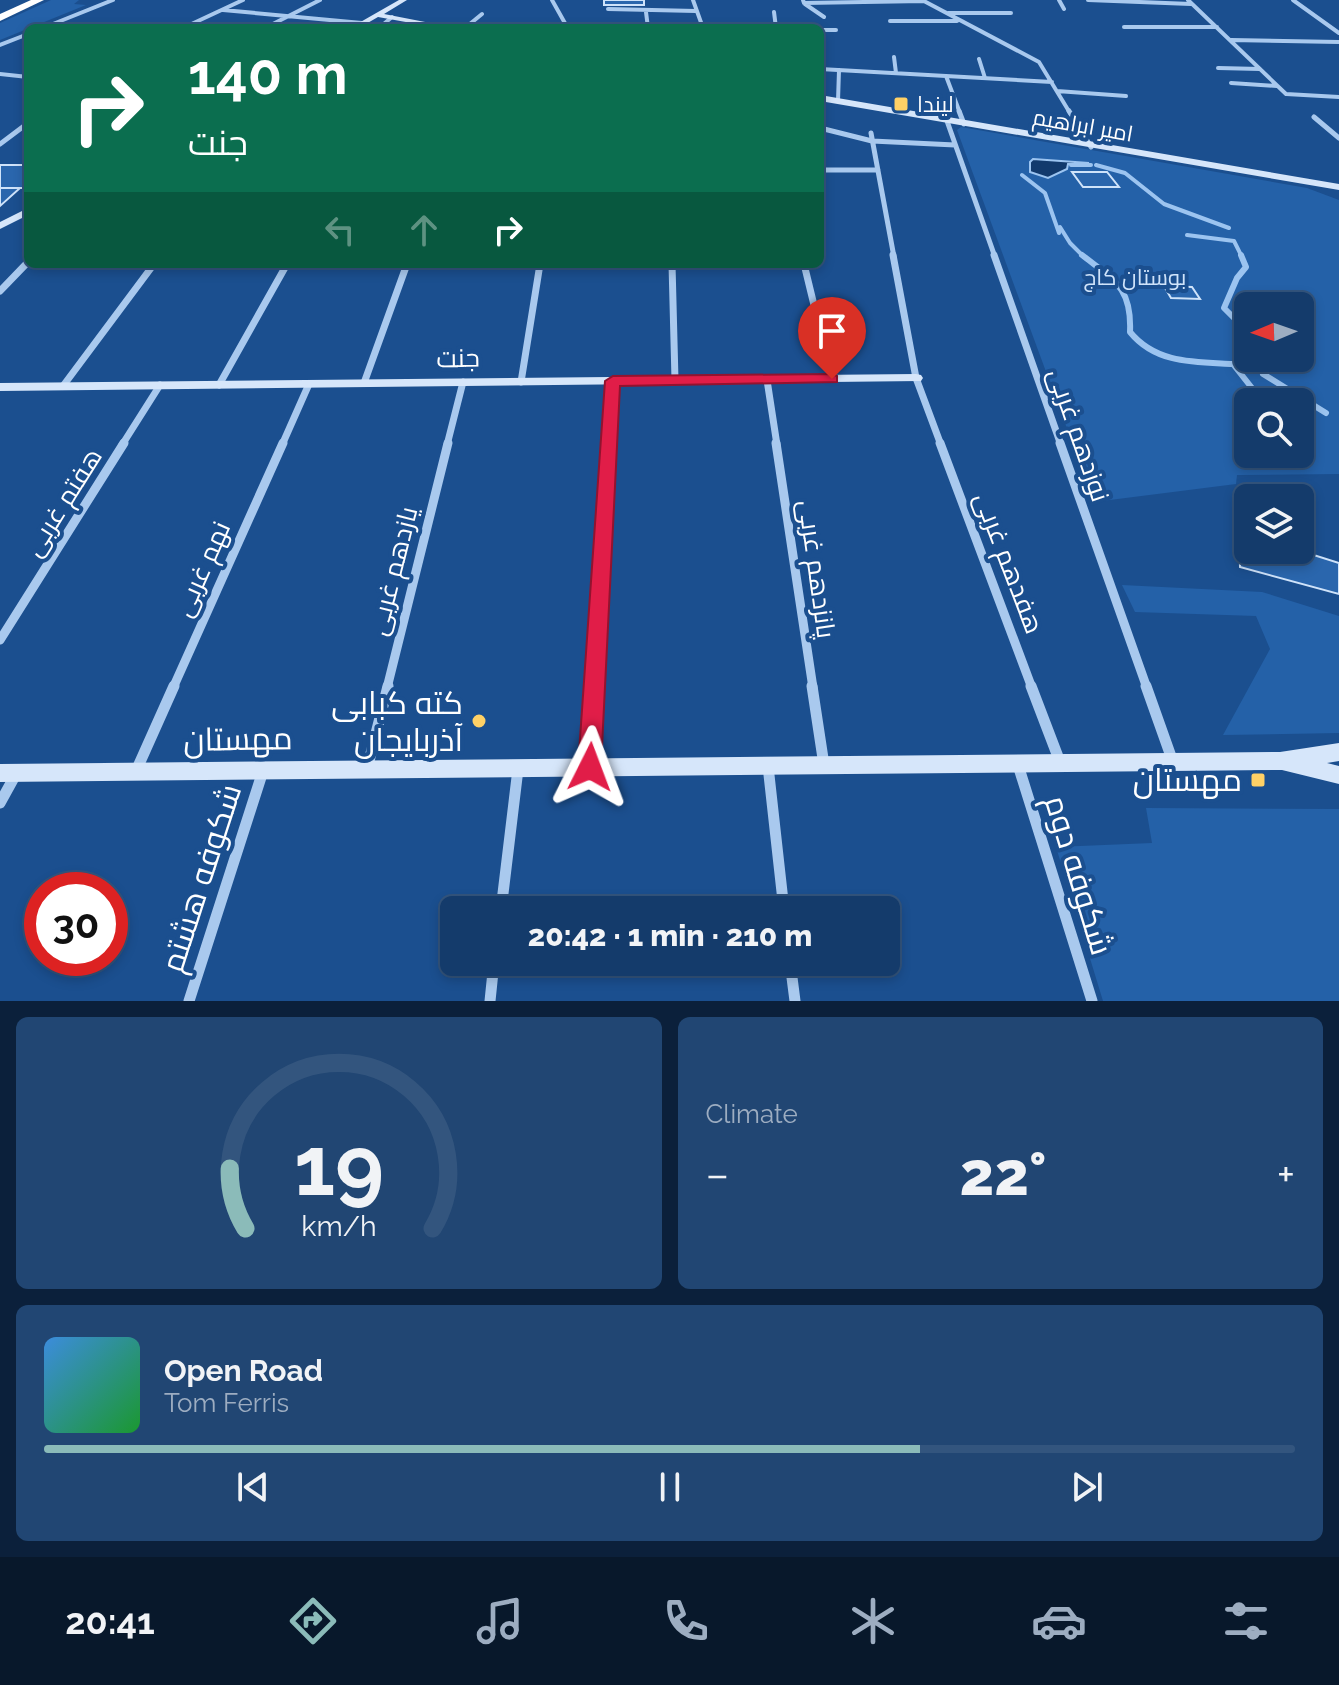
<!DOCTYPE html>
<html lang="en">
<head>
<meta charset="utf-8">
<style>
	:root { --surface:#143b6b; --page:#214673; --text:#f1f3f6; --muted:#9dadc1; --line:#33557e; --accent:#8bbbb9 }
	body { margin:0; font-family:Raleway,Cairo,sans-serif; background:var(--page); color:var(--text); height:100vh; display:flex; flex-direction:column; font-size:30px; white-space:nowrap }
	* { box-sizing:border-box; margin:0 }
	p { font-size:26px; color:var(--muted) }
	.icon { flex:none; width:44px; height:44px; fill:none; stroke:currentColor; stroke-width:2; stroke-linecap:round; stroke-linejoin:round }
	.map { position:relative; height:1001px; overflow:hidden }
	.drawer { display:flex; flex-direction:column; gap:16px; padding:16px; background:#0b203b; flex:1 }
	.drawer>* { flex:none }
	.top-card { position:absolute; left:24px; top:24px; width:800px; height:244px; border-radius:12px; box-shadow:0 4px 12px #0003,0 0 0 2px var(--line); background:#0b6e4f; color:#fff; overflow:hidden }
	.needle { width:52px; rotate:268deg }
	.buttons { position:absolute; left:1234px; top:292px; display:grid; gap:16px }
	.buttons a { display:grid; place-items:center; width:80px; height:80px; border-radius:12px; background:var(--surface); box-shadow:0 4px 12px #0003,0 0 0 2px var(--line); font-size:40px }
	.speed { position:absolute; left:24px; top:872px; display:flex; gap:16px; font-size:40px; font-weight:700; text-align:center }
	.speed>* { display:grid; place-content:center; width:104px; height:104px; border-radius:50%; background:var(--surface); box-shadow:0 4px 12px #0003,0 0 0 2px var(--line); line-height:1 }
	.speed .limit { border:12px solid #d22; background:#fff; color:#111 }
	.pin { position:absolute; display:grid; place-items:center; width:68px; height:68px; color:#fff; margin:-82px -34px; border-radius:50% 50% 50% 0; rotate:-45deg; box-shadow:0 0 8px #0007 }
	.pin .icon { rotate:45deg }
	.me { position:absolute; width:88px; margin:-44px; rotate:3deg; stroke-linejoin:round; filter:drop-shadow(0 0 6px #0008) }
	.turn { display:flex; align-items:center; gap:28px; height:168px; padding:0 32px; font-size:36px }
	.turn .icon { width:104px; height:104px; stroke-width:2.5 }
	.turn b { display:block; font-size:56px; line-height:68px }
	.lanes { display:flex; align-items:center; height:76px; padding:0 32px; background:#0003; justify-content:center; gap:40px; direction:ltr }
	.lanes .off { opacity:.35 }
	.big { font-size:60px; font-weight:800; line-height:1.1 }
	.drawer .widget { flex:1; display:flex; flex-direction:column; justify-content:center; gap:12px; min-width:0; padding:0 28px; border-radius:12px; background:var(--page) }
	.drawer .dial { align-items:center; gap:0 }
	.dial svg { height:208px; overflow:visible; fill:none; stroke:var(--line); stroke-width:7; stroke-linecap:round; text-anchor:middle }
	.dial text { fill:var(--text); stroke:none }
	.song { display:flex; align-items:center; gap:24px }
	.cover { width:96px; height:96px; border-radius:12px; background:linear-gradient(135deg,hsl(210 70% 55%),hsl(130 70% 35%)) }
	.played { height:8px; border-radius:4px; background:linear-gradient(90deg,var(--accent) 70%,var(--line) 70%) }
	.keys { display:flex; justify-content:space-around; direction:ltr }
	.heat { display:flex; justify-content:space-between; align-items:center; font-size:44px; direction:ltr }
	.drawer .tiles { flex:1; display:grid; gap:16px; grid-template-columns:1fr 1fr }
	.widget:last-child { grid-column:span 2 }
	.trip { position:absolute; left:440px; top:896px; width:460px; height:80px; border-radius:12px; background:var(--surface); box-shadow:0 4px 12px #0003,0 0 0 2px var(--line); font-weight:800; line-height:80px; text-align:center }
	.dock { display:flex; height:128px; justify-content:space-around; align-items:center; background:#08182b; color:var(--muted) }
	.dock .icon { width:56px; height:56px }
	.dock .selected { color:var(--accent) }
	.dock b { font-size:36px; color:var(--text) }
	.map>svg:first-child { display:block }
	.green { fill:#2461a8; fill-rule:evenodd }
	.water { fill:#123a6d; stroke:#9cc4f0; stroke-width:2 }
	.lines { fill:none; stroke-linecap:round; stroke-linejoin:round }
	.stream-far1 { stroke:#9cc4f0; stroke-width:4 }
	.stream { stroke:#9cc4f0; stroke-width:6 }
	.building { fill:#2a66ad; stroke:#cfe3fa; stroke-width:2 }
	.street-far4 { stroke:#a9c9ee; stroke-width:4 }
	.street-far3 { stroke:#a9c9ee; stroke-width:5 }
	.street-far2 { stroke:#a9c9ee; stroke-width:7 }
	.street-far1 { stroke:#a9c9ee; stroke-width:9 }
	.street { stroke:#a9c9ee; stroke-width:11 }
	.secondary { fill:#d6e6fa; fill-rule:evenodd }
	.highway { fill:#fff; fill-rule:evenodd }
	.route { fill:#e11d48; stroke:#92132f; stroke-width:2 }
	.poi-dot { fill:#ffd166; stroke:#1b4f8f; stroke-width:3 }
	.labels { text-anchor:middle; stroke-width:8; stroke-linejoin:round; paint-order:stroke }
	.far-poi-label { font-size:22px; fill:#fff; stroke:#1b4f8f; text-anchor:start }
	.far-street-label { font-size:22px; fill:#fff; stroke:#1b4f8f }
	.far-park-label { font-size:22px; fill:#cfe3fa; stroke:#1b4f8f }
	.street-label { font-size:26px; fill:#fff; stroke:#1b4f8f }
	.near-poi-label { font-size:32px; fill:#fff; stroke:#1b4f8f; text-anchor:end }
	.near-street-label { font-size:32px; fill:#fff; stroke:#1b4f8f }
</style>
</head>
<body>
<div class="map">
<svg width="1339" height="1001" viewBox="0 0 1339 1001">
	<rect width="100%" height="100%" fill="#1b4f8f"/>
	<path class="green" d="M51 0H79L74 4 86 5 0 40V23Z
		M961 127 1307 188 1339 200V474L1237 475 1236 484 1094 502 957 130ZM1248 306H1300V358H1248ZM1248 402H1300V454H1248Z
		M1122 585 1262 592 1339 616V733L1223 735 1270 649 1256 616 1135 612Z
		M1146 808 1339 809V1001H1103L1056 847 1152 843Z"/>
	<path class="water" d="M1033 159 1089 163 1068 164 1067 169 1048 178 1030 172V162Z"/>
	<g class="lines">
		<path class="stream-far1" d="M1071 165H1091
			M1096 165 1125 173 1164 204 1229 228
			M1022 175 1045 193 1059 233
			M1060 227 1070 243 1084 257
			M1187 235 1234 241 1242 257"/>
		<path class="stream" d="M1082 255C1114 280 1132 287 1130 332 1156 364 1195 362 1233 364L1263 402
			M1241 255 1246 267 1237 278 1224 308 1248 332
			M1272 358 1263 374 1326 413
			M1268 369 1279 361 1277 358"/>
	</g>
	<path class="building" d="M604 0H644V5H604Z
		M0 165H28V185L25 188H0Z
		M1072 172H1107L1119 187H1083Z
		M0 188H20L0 206Z
		M1164 286 1192 287 1200 299 1171 298Z
		M1239 531 1248 534V550H1298L1339 563V594L1240 567Z"/>
	<g class="lines">
		<path class="street-far4" d="M552 0 566 25 561 28
			M693 0 703 28
			M803 0 804 3 924 1
			M922 0 1039 62 1070 113
			M1059 0 1064 9
			M1088 0 1191 4
			M1188 0 1286 94 1339 97
			M1293 0 1339 33
			M805 4 824 17
			M608 9 696 11
			M223 10 362 23
			M646 12 648 28
			M774 12 776 28
			M948 13H1011
			M890 21H957
			M1124 27H1217
			M43 28 113 0
			M183 28 243 0
			M265 28 320 0
			M379 28 392 17
			M465 28 482 14
			M820 30H836
			M1231 40 1339 42
			M0 45 28 34
			M894 57 896 73
			M979 59 985 78
			M1218 68 1260 69
			M820 69 1052 82
			M0 74 28 77
			M946 76 960 113
			M1231 83 1277 86
			M1057 91 1126 96
			M838 101 839 70"/>
		<path class="street-far3" d="M959 111 964 124
			M1069 111 1091 147
			M1314 117 1339 138
			M947 121 995 257
			M820 128 872 141 955 145
			M871 133 894 257
			M0 144 28 123
			M820 170H878"/>
		<path class="street-far2" d="M893 255 916 378 941 445
			M994 255 1061 445
			M672 264 675 380
			M804 264 832 379
			M0 291 28 262
			M767 380 777 445
			M521 382 540 264
			M364 383 407 264
			M219 385 287 264
			M63 386 154 264
			M122 445 160 385
			M282 445 309 384
			M447 445 463 382
			M609 445 613 381"/>
		<path class="street-far1" d="M776 443 813 688
			M940 443 1032 688
			M1060 443 1147 688
			M0 640 124 443
			M173 688 283 443
			M387 688 448 443
			M595 688 609 443"/>
		<path class="street" d="M812 686 824 765
			M1031 686 1060 762
			M1146 686 1173 762
			M1018 765 1092 1001
			M590 766 595 686
			M768 766 784 910
			M367 769 388 686
			M136 771 174 686
			M0 803 16 774
			M501 910 518 769
			M790 962 795 1001
			M189 1001 263 771
			M490 1001 494 962"/>
		<path class="secondary" d="M399 0H407L384 14 456 28H439L378 17 359 28H350Z
			M820 95 1339 184V190L820 101Z
			M28 208V215L0 229V222Z
			M916 374 921 375 923 378 921 381 0 391V383Z
			M1339 743V761L1327 763 1339 766V784L1282 770 0 782V764L1280 752Z"/>
		<path class="highway" d="M31 0H44L0 21V14Z"/>
	</g>
	<path class="route" d="M832 374 837 376V382L620 386 601 767 598 775 590 778 581 775 578 767 605 381 613 376Z"/>
	<g class="poi-dot">
		<rect x="893" y="96" width="16" height="16" rx="4"/>
		<circle cx="479" cy="721" r="8"/>
		<rect x="1250" y="772" width="16" height="16" rx="4"/>
	</g>
	<g class="labels">
		<g class="far-poi-label">
			<text x="917" y="112">لیندا</text>
		</g>
		<g class="far-street-label">
			<text transform="translate(1083 125) rotate(10)" y="8">امیر ابراهیم</text>
		</g>
		<g class="far-park-label">
			<text x="1135" y="285">بوستان کاج</text>
		</g>
		<g class="street-label">
			<text transform="translate(458 358) rotate(-1)" y="9">جنت</text>
			<text transform="translate(1079 435) rotate(71)" y="9">نوزدهم غربی</text>
			<text transform="translate(63 502) rotate(-58)" y="9">هفتم غربی</text>
			<text transform="translate(1009 563) rotate(69)" y="9">هفدهم غربی</text>
			<text transform="translate(202 569) rotate(-66)" y="9">نهم غربی</text>
			<text transform="translate(817 569) rotate(82)" y="9">پانزدهم غربی</text>
			<text transform="translate(393 571) rotate(-76)" y="9">یازدهم غربی</text>
		</g>
		<g class="near-poi-label">
			<text x="463" y="714">کته کبابی<tspan x="463" dy="37">آذربایجان</tspan></text>
			<text x="1242" y="791">مهستان</text>
		</g>
		<g class="near-street-label">
			<text transform="translate(238 739) rotate(-1)" y="11">مهستان</text>
			<text transform="translate(1079 875) rotate(73)" y="11">شکوفه دوم</text>
			<text transform="translate(201 878) rotate(-72)" y="11">شکوفه هشتم</text>
		</g>
	</g>
</svg>
<div class="buttons">
<a><svg class="needle" viewBox="-14 -14 28 28"><path d="M0-13l5 13h-10z" fill="#e53935"/><path d="M0 13l5-13h-10z" fill="#9dadc1"/></svg></a>
<a><svg class="icon" aria-label="search" viewBox="0 0 24 24"><circle cx="10" cy="10" r="6"/><path d="M15 15l6 6"/></svg></a>
<a><svg class="icon" aria-label="layers" viewBox="0 0 24 24"><path d="M12 4l9 5-9 5-9-5zM3 14l9 5 9-5"/></svg></a>
</div>
<div class="speed"><div class="limit">30</div></div>
<div class="pin" style="left:832px;top:379px;background:#d93025"><svg class="icon" aria-label="arrive" viewBox="0 0 24 24"><path d="M6 21V4h12l-3 4 3 4H6"/></svg></div>
<svg class="me" style="left:590px;top:767px" viewBox="-20 -20 40 40"><path d="M0-17L14 15 0 8-14 15z" fill="#e11d48" stroke="#fff" stroke-width="4"/></svg>
<div class="trip">20:42 · 1 min · 210 m</div>
<div class="top-card">
<div class="turn"><svg class="icon" aria-label="right" viewBox="0 0 24 24"><path d="M7 20v-9h11M14 6l5 5-5 5"/></svg><div><b>140 m</b>جنت</div></div>
<div class="lanes"><svg class="icon off" aria-label="left" viewBox="0 0 24 24"><path d="M17 20v-9H6M10 6l-5 5 5 5"/></svg><svg class="icon off" aria-label="ahead" viewBox="0 0 24 24"><path d="M12 20V5M6 11l6-6 6 6"/></svg><svg class="icon" aria-label="right" viewBox="0 0 24 24"><path d="M7 20v-9h11M14 6l5 5-5 5"/></svg></div>
</div>
</div>
<section class="drawer">
<div class="tiles">
<div class="widget dial"><svg viewBox="0 0 100 80">
<path d="M14 69A42 42 0 1 1 86 69"/>
<path d="M14 69A42 42 0 0 1 8 46" stroke="#8bbbb9"/>
<text x="50" y="56" font-size="32" font-weight="700">19</text>
<text x="50" y="72" font-size="11">km/h</text>
</svg></div>
<div class="widget"><p>Climate</p>
<div class="heat"><a>−</a><b class="big">22°</b><a>+</a></div>
</div>
<div class="widget">
<div class="song"><i class="cover"></i><div><b>Open Road</b><p>Tom Ferris</p></div></div>
<div class="played"></div>
<div class="keys"><svg class="icon" aria-label="previous" viewBox="0 0 24 24"><path d="M18 5L8 12l10 7zM5 5v14"/></svg><svg class="icon" aria-label="pause" viewBox="0 0 24 24"><path d="M8 5v14M16 5v14"/></svg><svg class="icon" aria-label="next" viewBox="0 0 24 24"><path d="M6 5l10 7-10 7zM19 5v14"/></svg></div>
</div>
</div>
</section>
<nav class="dock">
<b>20:41</b>
<svg class="icon selected" aria-label="directions" viewBox="0 0 24 24"><path d="M12 3l9 9-9 9-9-9zM9 14v-3h6M13 9l2 2-2 2"/></svg>
<svg class="icon" aria-label="music" viewBox="0 0 24 24"><path d="M9 18V5l10-2v13"/><circle cx="6" cy="18" r="3"/><circle cx="16" cy="16" r="3"/></svg>
<svg class="icon" aria-label="phone" viewBox="0 0 24 24"><path d="M5 4h4l2 5-3 2q2 4 5 5l2-3 5 2v4C11 20 4 13 5 4z"/></svg>
<svg class="icon" aria-label="climate" viewBox="0 0 24 24"><path d="M12 3v18M4 7l16 10M4 17L20 7"/></svg>
<svg class="icon" aria-label="car" viewBox="0 0 24 24"><path d="M5 17H2v-5l4-1 3-4h7l3 4 3 1v5h-3M9 17h6M6 11h13"/><circle cx="7" cy="17" r="2"/><circle cx="17" cy="17" r="2"/></svg>
<svg class="icon" aria-label="filters" viewBox="0 0 24 24"><path d="M4 7h16M4 17h16"/><circle cx="9" cy="7" r="2"/><circle cx="15" cy="17" r="2"/></svg>
</nav>
</body>
</html>
